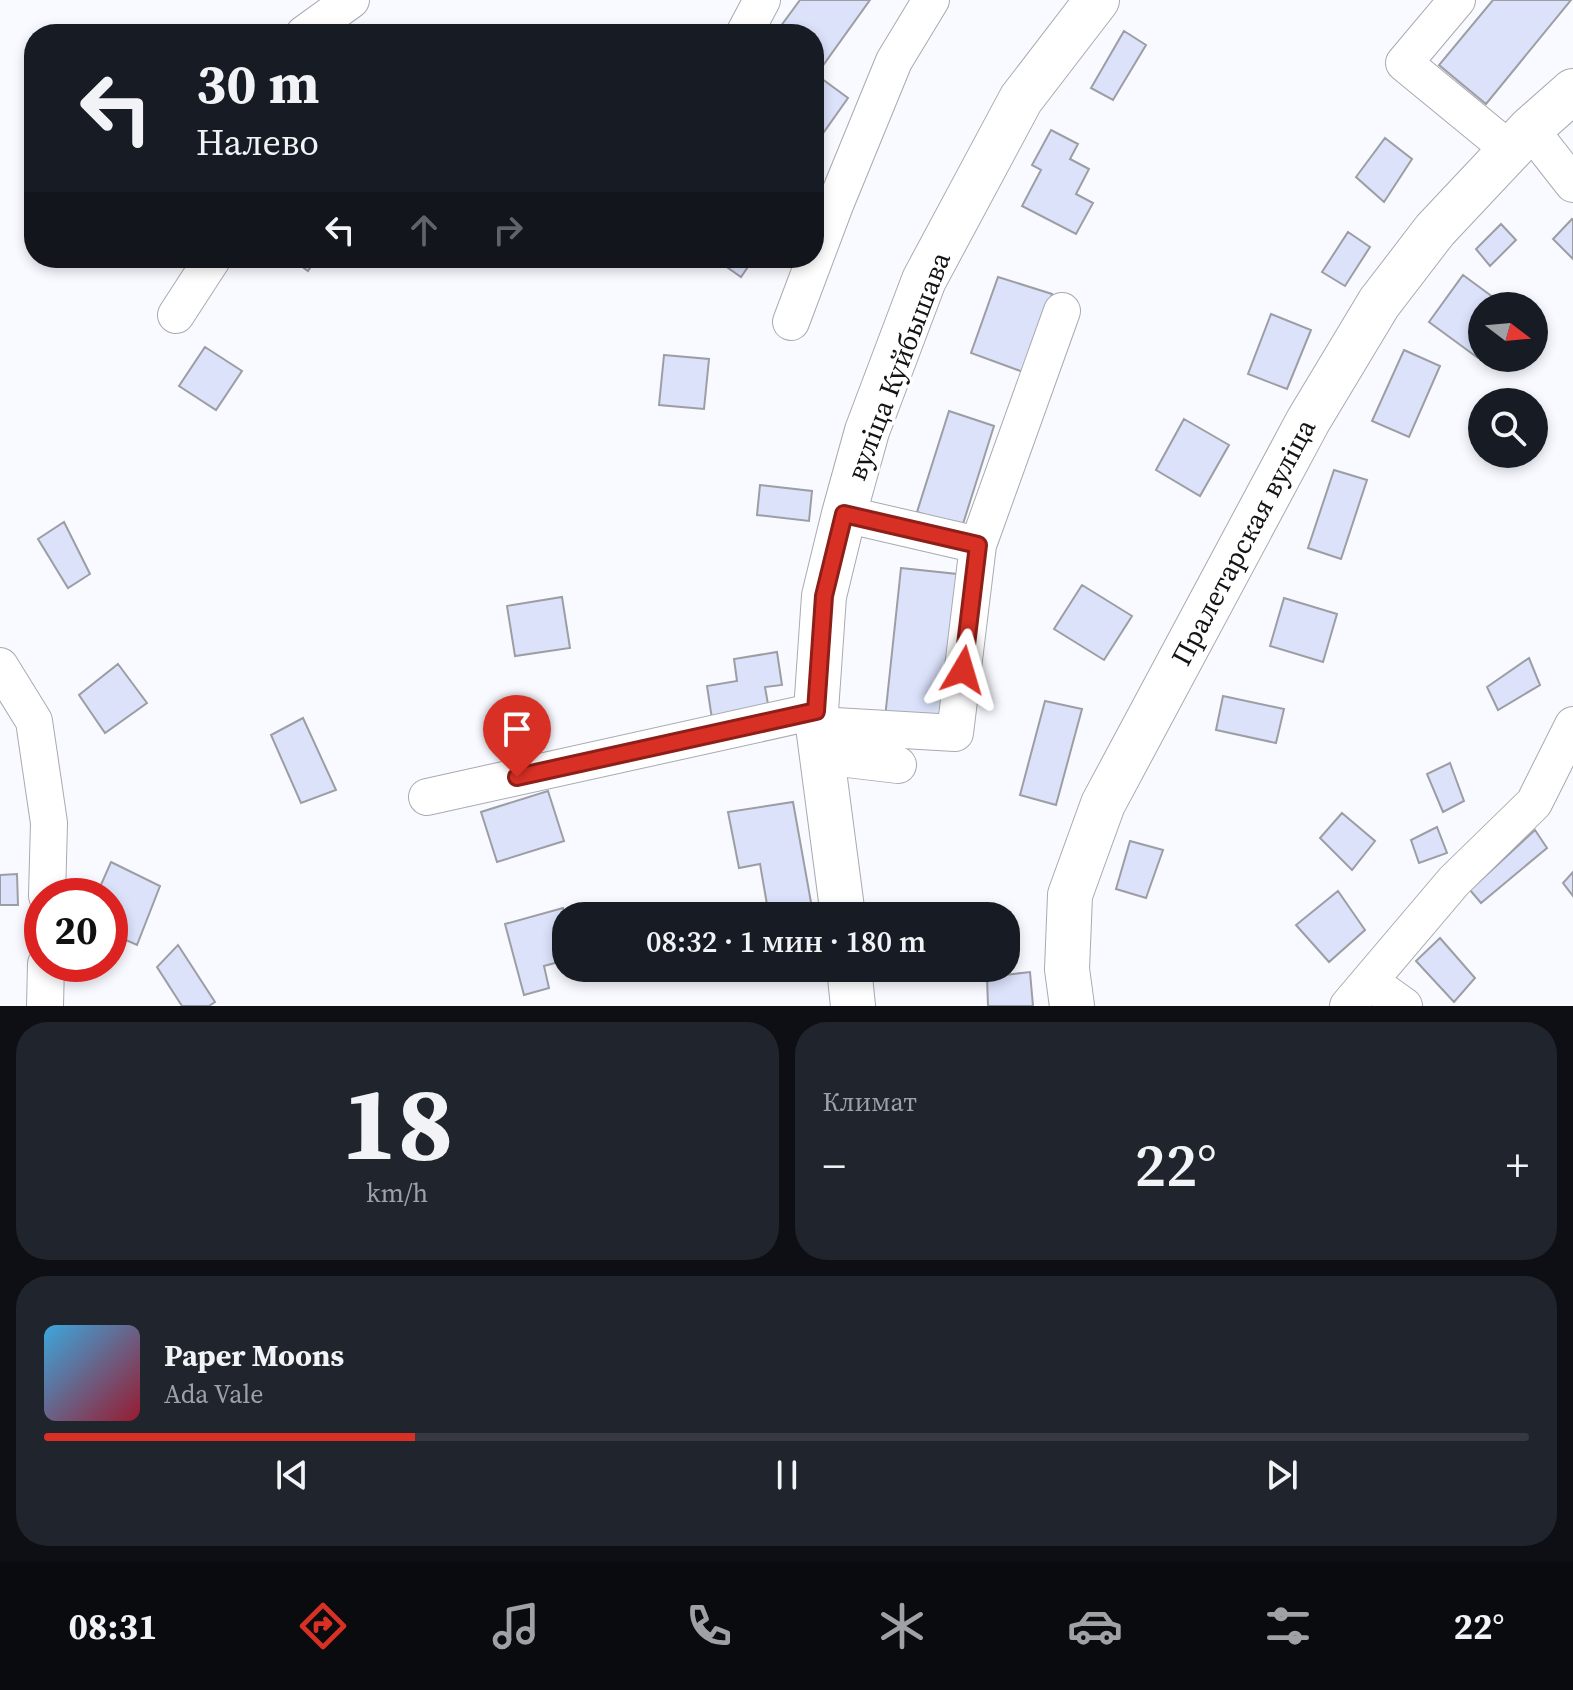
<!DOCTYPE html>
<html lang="ru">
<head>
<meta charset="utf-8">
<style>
	:root { --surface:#171b24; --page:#20242c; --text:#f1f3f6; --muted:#9ea1a6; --line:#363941; --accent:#d93025 }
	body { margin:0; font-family:"Source Serif 4",serif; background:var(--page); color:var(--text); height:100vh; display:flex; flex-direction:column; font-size:30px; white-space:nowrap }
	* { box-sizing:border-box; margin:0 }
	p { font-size:26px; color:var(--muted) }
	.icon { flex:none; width:44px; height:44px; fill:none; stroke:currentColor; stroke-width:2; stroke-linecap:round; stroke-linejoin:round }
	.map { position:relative; height:1006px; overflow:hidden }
	.drawer { display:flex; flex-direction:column; gap:16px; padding:16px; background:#0d0f14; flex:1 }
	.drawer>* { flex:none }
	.banner { position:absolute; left:24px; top:24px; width:800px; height:244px; border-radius:32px; box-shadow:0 4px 12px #0003; background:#171b24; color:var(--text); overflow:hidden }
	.needle { width:52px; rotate:106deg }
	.controls { position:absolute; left:1468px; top:292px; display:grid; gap:16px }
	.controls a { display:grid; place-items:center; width:80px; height:80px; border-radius:50%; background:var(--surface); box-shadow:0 4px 12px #0003; font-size:40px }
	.speed { position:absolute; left:24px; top:878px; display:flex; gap:16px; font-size:40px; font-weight:700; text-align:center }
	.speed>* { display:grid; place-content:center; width:104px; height:104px; border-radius:50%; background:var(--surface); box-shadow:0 4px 12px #0003; line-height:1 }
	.speed .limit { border:12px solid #d22; background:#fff; color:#111 }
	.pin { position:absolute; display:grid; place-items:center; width:68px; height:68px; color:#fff; margin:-82px -34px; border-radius:50% 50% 50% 0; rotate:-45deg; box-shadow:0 0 8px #0007 }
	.pin .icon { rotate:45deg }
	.me { position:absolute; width:88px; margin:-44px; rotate:7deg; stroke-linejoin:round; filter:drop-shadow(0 0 6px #0008) }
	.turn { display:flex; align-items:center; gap:28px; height:168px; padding:0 40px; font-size:36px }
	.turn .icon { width:104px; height:104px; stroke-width:2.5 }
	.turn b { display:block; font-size:56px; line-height:68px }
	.lanes { display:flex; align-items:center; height:76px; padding:0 40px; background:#0003; justify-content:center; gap:40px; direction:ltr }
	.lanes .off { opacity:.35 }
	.big { font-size:60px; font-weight:600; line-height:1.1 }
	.drawer .tile { flex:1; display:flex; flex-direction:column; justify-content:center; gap:12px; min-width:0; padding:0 28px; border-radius:32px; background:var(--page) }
	.drawer .dial { align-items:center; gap:0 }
	.dial b { font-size:104px; line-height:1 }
	.song { display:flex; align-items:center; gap:24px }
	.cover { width:96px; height:96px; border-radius:12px; background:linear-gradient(135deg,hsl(200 70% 55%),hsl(350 70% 35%)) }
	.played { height:8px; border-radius:4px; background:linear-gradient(90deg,var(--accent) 25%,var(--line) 25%) }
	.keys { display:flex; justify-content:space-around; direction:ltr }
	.heat { display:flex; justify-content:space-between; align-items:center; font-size:44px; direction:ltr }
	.drawer .tiles { flex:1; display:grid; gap:16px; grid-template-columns:1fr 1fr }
	.tile:last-child { grid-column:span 2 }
	.trip { position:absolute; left:552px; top:902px; width:468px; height:80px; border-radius:32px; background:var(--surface); box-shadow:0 4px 12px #0003; font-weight:600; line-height:80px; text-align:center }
	.dock { display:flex; height:128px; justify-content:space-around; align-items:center; background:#090b0e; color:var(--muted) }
	.dock .icon { width:56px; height:56px }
	.dock .on { color:var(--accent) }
	.dock b { font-size:36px; color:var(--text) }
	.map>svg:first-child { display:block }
	.building { fill:#dbe2fa; stroke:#9c9ea4; stroke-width:2 }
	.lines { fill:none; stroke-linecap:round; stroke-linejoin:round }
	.minor-casing { stroke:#a9aab0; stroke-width:38 }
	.major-casing { stroke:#a9aab0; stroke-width:46 }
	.minor { stroke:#fff; stroke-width:36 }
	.major { stroke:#fff; stroke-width:44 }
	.route-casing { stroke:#8d1f18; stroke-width:20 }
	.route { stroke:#d93025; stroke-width:14 }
	.labels { text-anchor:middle; stroke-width:7; stroke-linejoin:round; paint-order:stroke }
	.street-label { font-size:28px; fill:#141416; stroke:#fff }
</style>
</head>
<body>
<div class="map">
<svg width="1573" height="1006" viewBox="0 0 1573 1006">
	<rect width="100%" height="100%" fill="#f9faff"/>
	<path class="building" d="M800 0H870L819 71 814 67V34H775Z
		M1493 0H1571L1486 104 1439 65Z
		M1124 31 1146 45 1113 100 1091 88Z
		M814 73 848 98 814 146Z
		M1051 130 1078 144 1070 159 1089 169 1076 194 1093 203 1076 234 1022 206 1041 170 1032 165Z
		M1385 138 1412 159 1384 202 1356 177Z
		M1572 219 1573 220V259L1553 239Z
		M1501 224 1516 240 1490 266 1476 249Z
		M1348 232 1370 247 1345 286 1322 272Z
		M290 258H316L308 271Z
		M714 258H754L741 277Z
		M1463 275 1505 306H1482V353L1478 358 1429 322Z
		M998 277 1052 294 1026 373 971 353Z
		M1271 314 1311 330 1287 389 1248 374Z
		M205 347 242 371 216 410 179 386Z
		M1404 350 1440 366 1409 437 1372 421Z
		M664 355 709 359 704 409 659 405Z
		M949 411 994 426 962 527 917 512Z
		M1184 419 1229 445 1200 496 1156 470Z
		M1334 470 1367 480 1341 559 1308 548Z
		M760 485 812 491 809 521 757 515Z
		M64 522 90 574 68 588 38 539Z
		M901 568 957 574 941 724 885 718Z
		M1082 585 1132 616 1104 660 1054 629Z
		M562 597 570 648 515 656 507 606Z
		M1284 598 1337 614 1323 662 1270 646Z
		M777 652 782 685 765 687 769 710 712 719 707 686 737 681 734 659Z
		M1529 658 1540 685 1498 710 1487 687Z
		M118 664 147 703 105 733 79 695Z
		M1223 696 1284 709 1276 743 1216 730Z
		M1045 701 1082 709 1056 805 1020 795Z
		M303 718 336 790 301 803 271 735Z
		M1450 763 1464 801 1443 812 1427 774Z
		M548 791 564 841 497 862 481 812Z
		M793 802 812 908 769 916 760 864 739 868 728 812Z
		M1342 813 1375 841 1352 870 1320 838Z
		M1437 827 1447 853 1419 863 1411 840Z
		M1535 830 1547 848 1481 903 1470 890Z
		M1130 841 1163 850 1146 898 1116 889Z
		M111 862 160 886 137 945 110 933V896H96Z
		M1573 872V896L1563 883Z
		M17 874 18 905H0V875Z
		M1338 891 1365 930 1329 962 1296 925Z
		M563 908 566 918V960L544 966 549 988 524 995 505 924Z
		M1440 938 1475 978 1454 1002 1416 961Z
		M178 945 215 1002 209 1006H182L157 967Z
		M1030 972 1033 1006H988L987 977Z"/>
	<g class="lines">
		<defs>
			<path id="minor" d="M1457 0 1404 63 1510 150
				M304 34 351 0
				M744 34 762 0
				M1530 129 1573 184
				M176 315 213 258
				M791 322 835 205 894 61 931 0
				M844 514 978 545
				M0 666 34 721 49 823 47 896
				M818 725 955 733 978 545 1062 311
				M822 756 898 765
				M427 797 816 711
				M1369 981 1404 1006
				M45 1006 46 964
				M1348 1006 1454 881 1534 803 1573 725"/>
			<path id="major" d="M843 916 816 711 824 596 844 514 867 431 924 280 1021 99 1097 0
				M849 968 853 1006
				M1072 1006 1067 969 1070 895 1103 804 1308 421 1379 303 1435 230 1530 129 1573 91"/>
		</defs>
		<use href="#minor" class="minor-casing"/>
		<use href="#major" class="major-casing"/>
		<use href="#minor" class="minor"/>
		<use href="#major" class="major"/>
	</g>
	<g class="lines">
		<defs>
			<path id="route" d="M517 777 816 711 824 596 844 514 978 545 963 670"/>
		</defs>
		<use href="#route" class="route-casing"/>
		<use href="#route" class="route"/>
	</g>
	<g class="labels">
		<g class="street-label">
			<text transform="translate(898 366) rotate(-69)" y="10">вуліца Куйбышава</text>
			<text transform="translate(1243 542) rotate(-62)" y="10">Пралетарская вуліца</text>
		</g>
	</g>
</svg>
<div class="controls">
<a><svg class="needle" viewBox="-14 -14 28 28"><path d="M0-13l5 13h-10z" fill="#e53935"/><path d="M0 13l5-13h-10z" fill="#9ea1a6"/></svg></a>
<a><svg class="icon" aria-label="search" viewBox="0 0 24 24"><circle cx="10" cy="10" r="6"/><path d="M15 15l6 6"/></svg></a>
</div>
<div class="speed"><div class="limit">20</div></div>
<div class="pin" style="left:517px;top:777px;background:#d93025"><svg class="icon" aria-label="arrive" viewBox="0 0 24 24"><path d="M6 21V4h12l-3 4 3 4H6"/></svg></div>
<svg class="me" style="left:963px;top:670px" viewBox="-20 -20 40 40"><path d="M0-17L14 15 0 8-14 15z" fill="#d93025" stroke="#fff" stroke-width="4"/></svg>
<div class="trip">08:32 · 1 мин · 180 m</div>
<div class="banner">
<div class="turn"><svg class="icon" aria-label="left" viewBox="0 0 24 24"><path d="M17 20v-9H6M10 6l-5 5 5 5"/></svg><div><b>30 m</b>Налево</div></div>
<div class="lanes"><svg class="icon" aria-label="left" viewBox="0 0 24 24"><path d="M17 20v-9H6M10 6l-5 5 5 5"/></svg><svg class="icon off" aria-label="ahead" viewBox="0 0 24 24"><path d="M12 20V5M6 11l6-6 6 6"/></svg><svg class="icon off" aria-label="right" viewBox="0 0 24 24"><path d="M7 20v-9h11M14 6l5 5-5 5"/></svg></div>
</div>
</div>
<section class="drawer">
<div class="tiles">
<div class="tile dial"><b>18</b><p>km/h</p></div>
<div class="tile"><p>Климат</p>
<div class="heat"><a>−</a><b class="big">22°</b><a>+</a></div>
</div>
<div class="tile">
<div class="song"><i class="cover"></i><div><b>Paper Moons</b><p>Ada Vale</p></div></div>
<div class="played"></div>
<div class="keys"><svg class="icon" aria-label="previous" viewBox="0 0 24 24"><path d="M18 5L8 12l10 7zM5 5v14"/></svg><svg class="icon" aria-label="pause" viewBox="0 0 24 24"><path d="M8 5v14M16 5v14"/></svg><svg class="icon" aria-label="next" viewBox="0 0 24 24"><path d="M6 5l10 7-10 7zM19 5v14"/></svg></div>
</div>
</div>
</section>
<nav class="dock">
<b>08:31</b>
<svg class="icon on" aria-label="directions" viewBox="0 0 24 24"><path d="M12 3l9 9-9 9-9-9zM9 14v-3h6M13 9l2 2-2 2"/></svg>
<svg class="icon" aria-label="music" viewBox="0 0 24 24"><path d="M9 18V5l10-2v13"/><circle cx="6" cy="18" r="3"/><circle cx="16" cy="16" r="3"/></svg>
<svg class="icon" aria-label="phone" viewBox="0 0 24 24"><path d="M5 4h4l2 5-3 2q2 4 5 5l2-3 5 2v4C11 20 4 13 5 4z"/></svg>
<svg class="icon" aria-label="climate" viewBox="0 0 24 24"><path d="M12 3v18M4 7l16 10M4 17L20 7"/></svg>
<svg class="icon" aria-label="car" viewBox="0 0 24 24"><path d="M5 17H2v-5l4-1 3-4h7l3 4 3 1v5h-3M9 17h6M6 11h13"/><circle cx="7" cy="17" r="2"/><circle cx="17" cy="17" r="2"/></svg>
<svg class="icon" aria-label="filters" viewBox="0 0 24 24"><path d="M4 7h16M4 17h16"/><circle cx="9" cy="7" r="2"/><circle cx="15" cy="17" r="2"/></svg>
<b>22°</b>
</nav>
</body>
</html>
